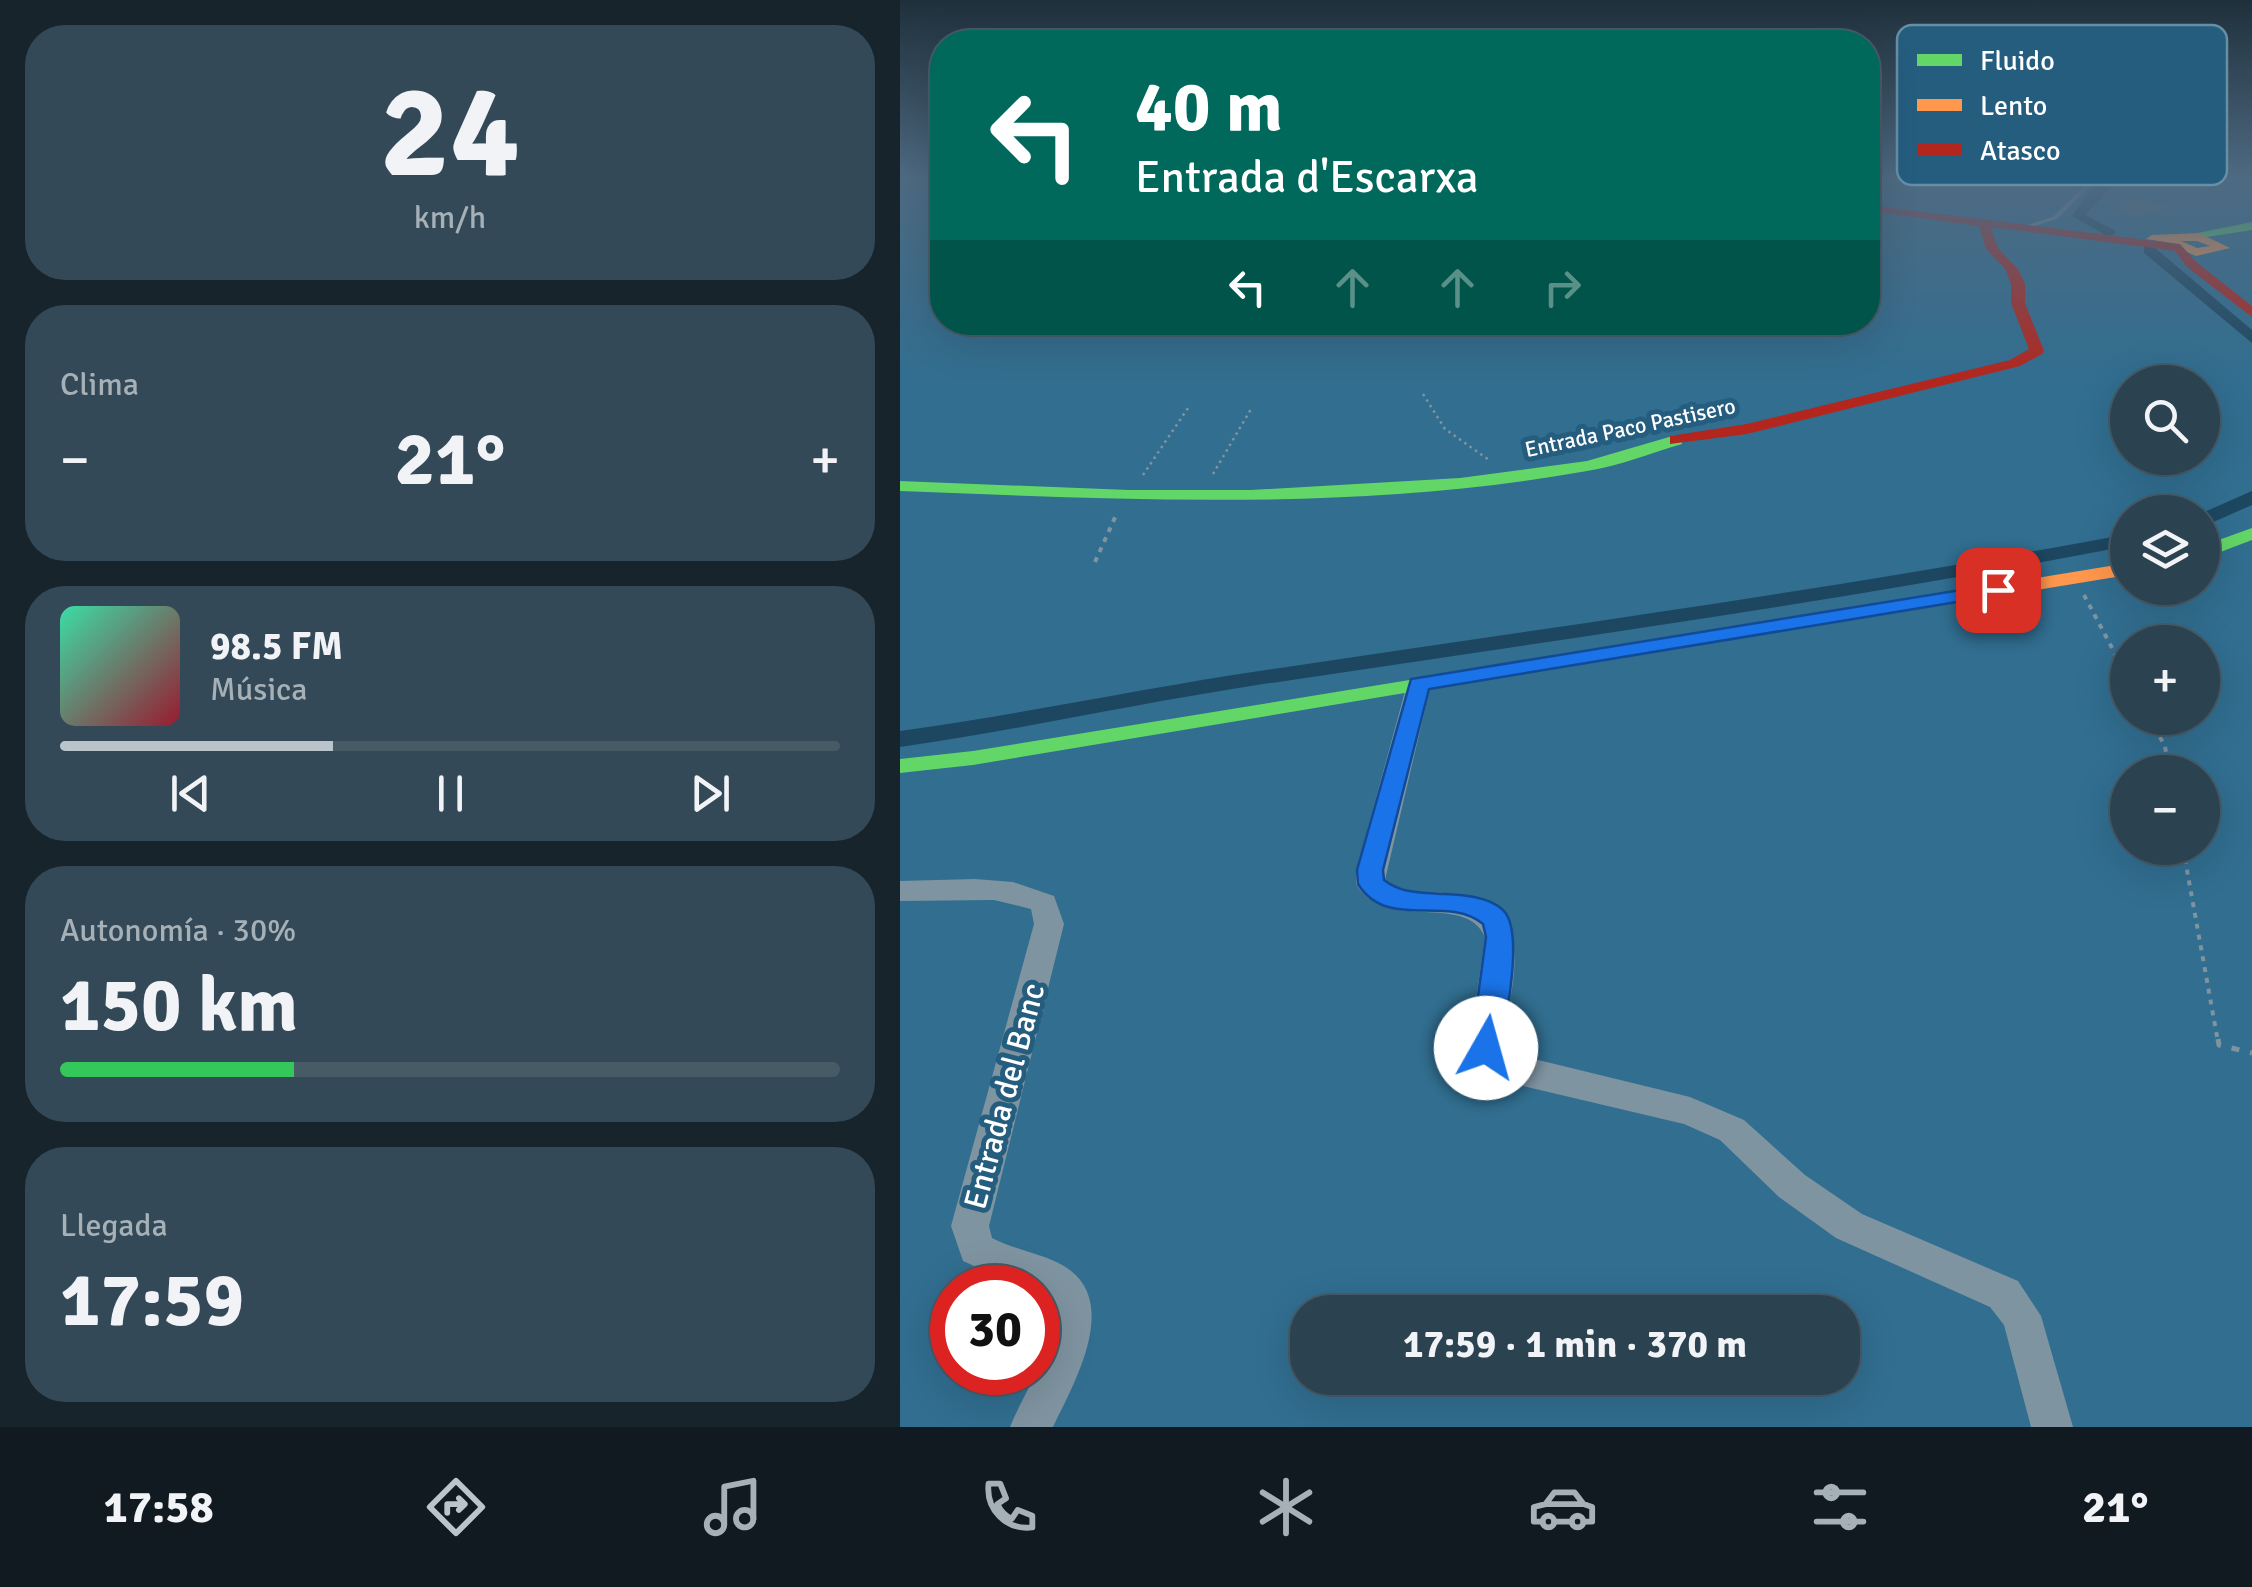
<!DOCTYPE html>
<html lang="es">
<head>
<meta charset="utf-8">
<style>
	:root { --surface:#2b4250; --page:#334957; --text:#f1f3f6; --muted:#a6b0b7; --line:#475b67; --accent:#bac5cb }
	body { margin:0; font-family:Signika,sans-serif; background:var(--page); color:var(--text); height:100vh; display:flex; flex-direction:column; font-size:38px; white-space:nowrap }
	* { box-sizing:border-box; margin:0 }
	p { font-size:32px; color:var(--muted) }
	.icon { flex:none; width:55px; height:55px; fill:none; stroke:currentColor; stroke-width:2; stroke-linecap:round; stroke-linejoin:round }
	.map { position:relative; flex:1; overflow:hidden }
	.side { display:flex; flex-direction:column; gap:25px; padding:25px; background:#18242c; width:900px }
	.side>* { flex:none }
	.hud { position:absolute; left:30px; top:30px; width:950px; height:305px; border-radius:40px; box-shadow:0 10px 40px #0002,0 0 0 2px var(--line); background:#00695c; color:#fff; overflow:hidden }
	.buttons { position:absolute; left:1210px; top:365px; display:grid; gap:20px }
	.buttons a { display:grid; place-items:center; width:110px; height:110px; border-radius:50%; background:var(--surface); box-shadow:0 10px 40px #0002,0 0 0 2px var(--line); font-size:50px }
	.speed { position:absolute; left:30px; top:1265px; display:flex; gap:20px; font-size:50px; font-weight:700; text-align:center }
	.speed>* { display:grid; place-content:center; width:130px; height:130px; border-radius:50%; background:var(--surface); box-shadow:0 10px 40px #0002,0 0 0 2px var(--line); line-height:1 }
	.speed .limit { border:15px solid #d22; background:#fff; color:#111 }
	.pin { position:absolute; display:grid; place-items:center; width:85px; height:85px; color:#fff; margin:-42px; border-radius:20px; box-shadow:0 5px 15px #0006 }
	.me { position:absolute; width:110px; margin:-55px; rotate:7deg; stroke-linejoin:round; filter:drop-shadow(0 0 8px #0008) }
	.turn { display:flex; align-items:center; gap:35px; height:210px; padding:0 40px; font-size:45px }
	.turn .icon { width:130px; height:130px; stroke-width:2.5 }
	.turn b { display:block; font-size:70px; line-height:85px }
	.lanes { display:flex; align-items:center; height:95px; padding:0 40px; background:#0003; justify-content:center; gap:50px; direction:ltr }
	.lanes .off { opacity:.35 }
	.big { font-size:75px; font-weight:700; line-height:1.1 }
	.side .card { flex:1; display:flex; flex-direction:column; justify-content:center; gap:15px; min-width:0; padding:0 35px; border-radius:40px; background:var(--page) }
	.side .dial { align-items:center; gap:0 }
	.dial b { font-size:130px; line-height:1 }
	.song { display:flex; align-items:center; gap:30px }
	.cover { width:120px; height:120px; border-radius:15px; background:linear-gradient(135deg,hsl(160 70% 55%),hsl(350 70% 35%)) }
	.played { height:10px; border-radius:5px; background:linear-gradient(90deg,var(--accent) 35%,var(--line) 35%) }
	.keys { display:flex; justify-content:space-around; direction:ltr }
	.heat { display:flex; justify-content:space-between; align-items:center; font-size:55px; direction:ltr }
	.charge { height:15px; border-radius:8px; background:linear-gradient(90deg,#34c759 30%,var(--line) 0) }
	.trip { position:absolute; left:390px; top:1295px; width:570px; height:100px; border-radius:40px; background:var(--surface); box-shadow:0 10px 40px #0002,0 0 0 2px var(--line); font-weight:700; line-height:100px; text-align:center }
	.menu { display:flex; height:160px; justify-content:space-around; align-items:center; background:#111a20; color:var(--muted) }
	.menu .icon { width:70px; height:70px }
	.menu .current { color:var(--accent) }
	.menu b { font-size:45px; color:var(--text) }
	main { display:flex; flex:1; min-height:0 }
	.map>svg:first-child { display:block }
	.green { fill:#316e90; fill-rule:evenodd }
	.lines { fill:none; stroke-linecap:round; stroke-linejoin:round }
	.canal { fill:#1d4760; fill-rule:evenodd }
	.building { fill:#536c7a }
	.path-far2 { stroke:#7f94a1; stroke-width:2.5; stroke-dasharray:2.5 4; stroke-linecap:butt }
	.path-far1 { stroke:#7f94a1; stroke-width:4; stroke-dasharray:5 6; stroke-linecap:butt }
	.path { stroke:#7f94a1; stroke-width:5; stroke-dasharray:8 11; stroke-linecap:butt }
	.lane { fill:#7f94a1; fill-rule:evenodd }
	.street { fill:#7f94a1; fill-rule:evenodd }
	.fast { fill:#63d668; fill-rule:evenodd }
	.slow { fill:#ff974d; fill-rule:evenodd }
	.jam { fill:#b3261e; fill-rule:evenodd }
	.route { fill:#1a73e8; stroke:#114b97; stroke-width:2.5 }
	.labels { text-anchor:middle; stroke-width:10; stroke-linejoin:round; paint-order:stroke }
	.far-street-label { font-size:22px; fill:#fff; stroke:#255d7f }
	.near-street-label { font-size:32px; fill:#fff; stroke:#255d7f }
	.key { fill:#255d7f; stroke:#668ea5; stroke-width:2.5 }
	.key-label { font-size:28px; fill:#fff }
</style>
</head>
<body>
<main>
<section class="side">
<div class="card dial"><b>24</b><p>km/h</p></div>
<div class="card"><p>Clima</p>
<div class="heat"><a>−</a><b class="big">21°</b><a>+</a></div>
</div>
<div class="card">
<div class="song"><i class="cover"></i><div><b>98.5 FM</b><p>Música</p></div></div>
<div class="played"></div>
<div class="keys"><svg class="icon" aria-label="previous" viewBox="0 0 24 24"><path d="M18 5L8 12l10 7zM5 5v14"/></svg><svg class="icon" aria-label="pause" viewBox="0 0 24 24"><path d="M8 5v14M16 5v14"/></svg><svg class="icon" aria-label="next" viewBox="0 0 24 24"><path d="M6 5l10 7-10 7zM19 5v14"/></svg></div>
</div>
<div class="card"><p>Autonomía · 30%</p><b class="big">150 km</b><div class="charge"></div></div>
<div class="card"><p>Llegada</p><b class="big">17:59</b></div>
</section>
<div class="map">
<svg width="1352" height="1427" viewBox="0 0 1352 1427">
	<rect width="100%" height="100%" fill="#39586b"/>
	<path class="green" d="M0 180H42V322H968V180H1352V1427H0ZM1228 382H1302V458H1228ZM1228 512H1302V588H1228ZM1228 642H1302V718H1228ZM1228 772H1302V848H1228ZM52 1288H138V1372H52ZM408 1312H942V1378H408Z"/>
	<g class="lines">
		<path class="canal" d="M1205 180H1218L1185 215 1214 230 1216 233 1209 237 1172 216 1190 191Z
			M1244 247H1254L1352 330V343L1244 253Z
			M1352 491V505L1302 527V513Z
			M1228 534V546C937 602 644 642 351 686 234 704 118 730 0 747V731C123 714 244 688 366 670 654 627 942 588 1228 534Z"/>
	</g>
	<path class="building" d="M1225 198 1253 202 1268 206 1263 214 1248 212 1245 216 1215 212Z"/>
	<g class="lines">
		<path class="path-far2" d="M523 394 545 429 589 460
			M313 474 351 409
			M243 475 288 408"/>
		<path class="path-far1" d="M195 562 217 513
			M1184 595 1228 678
			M1249 718 1265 746 1269 772
			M1283 848 1318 1042"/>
		<path class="path" d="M1318 1039 1319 1045 1352 1053"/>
		<path class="lane" d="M1190 180H1196L1157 219 1121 230 1118 228 1153 217Z"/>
		<path class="street" d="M519 677 531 684 485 880C503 894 522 892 544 893 644 898 611 977 603 1047L606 1052 790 1097 844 1120 905 1175 962 1214 1118 1281 1141 1316 1173 1427H1131L1104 1325 1090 1307 936 1238 879 1197 820 1140 784 1124 615 1084 582 1070 569 1048 585 937C565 891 486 934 456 884V871L507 684Z
			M75 879 113 882 154 896 164 924 89 1226 92 1238C115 1250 142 1253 164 1266 222 1301 174 1383 153 1427H110C126 1387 159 1347 150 1301L138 1292V1288L103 1279 63 1261 51 1226 134 924 131 909 94 900 0 901V881Z"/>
		<path class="fast" d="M1352 222V230L1294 239 1288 235Z
			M776 435 782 436V444C751 453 719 466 687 471 461 512 228 500 0 491V481L229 490H351L560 478 687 461Z
			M1352 528V540L1302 559V546Z
			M774 637 781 639 784 643 781 647 73 765 0 773V759L73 751Z"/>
		<path class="slow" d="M1299 233 1330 248 1296 256 1265 242 1246 239 1252 235ZM1281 241H1297L1310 246 1297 248Z
			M1228 563V575L774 649 764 643 774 637Z"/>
		<path class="jam" d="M968 205 1280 244 1295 261 1352 306V317L1287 267 1275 251 1091 227 1098 248 1118 269 1125 284V303L1144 351 1142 354 1120 366 847 434 770 444V436L847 424 1110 360 1129 349 1111 303V284L1106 270 1086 249 1079 226 968 211Z"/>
	</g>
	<linearGradient id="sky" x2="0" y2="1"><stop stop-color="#1f303b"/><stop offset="0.47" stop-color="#4e6a82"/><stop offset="1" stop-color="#4e6a82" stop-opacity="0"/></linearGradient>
	<rect width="1352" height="380" fill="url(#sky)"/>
	<path class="route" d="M1098 584 1108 590 1105 594 529 689 483 870 484 880C502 894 521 892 543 894 562 895 588 896 603 910 625 931 605 1018 602 1048L597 1057 586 1060 576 1057 571 1048 586 937 583 924C547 894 487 931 458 884L457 870 511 679Z"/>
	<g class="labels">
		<g class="far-street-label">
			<text transform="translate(730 427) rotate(-12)" y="8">Entrada Paco Pastisero</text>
		</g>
		<g class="near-street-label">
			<text transform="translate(104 1096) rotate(-75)" y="11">Entrada del Banc</text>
		</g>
	</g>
	<rect x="997" y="25" width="330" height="160" rx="15" class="key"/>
	<rect x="1017" y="54" width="45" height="12" fill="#63d668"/>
	<rect x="1017" y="99" width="45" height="12" fill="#ff974d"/>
	<rect x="1017" y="144" width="45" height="12" fill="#b3261e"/>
	<g class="key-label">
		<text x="1080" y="70">Fluido</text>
		<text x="1080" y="115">Lento</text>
		<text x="1080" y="160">Atasco</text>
	</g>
</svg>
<div class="buttons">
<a><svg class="icon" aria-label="search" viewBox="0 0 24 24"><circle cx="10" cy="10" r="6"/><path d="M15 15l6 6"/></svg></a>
<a><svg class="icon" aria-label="layers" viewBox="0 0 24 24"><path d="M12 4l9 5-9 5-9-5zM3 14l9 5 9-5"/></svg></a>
<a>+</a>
<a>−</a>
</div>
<div class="speed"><div class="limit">30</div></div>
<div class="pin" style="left:1098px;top:590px;background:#d93025"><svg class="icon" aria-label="arrive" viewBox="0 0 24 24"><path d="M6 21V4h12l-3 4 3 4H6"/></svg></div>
<svg class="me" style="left:586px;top:1048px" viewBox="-20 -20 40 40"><circle r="19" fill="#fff"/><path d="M0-13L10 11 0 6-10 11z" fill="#1a73e8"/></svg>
<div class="trip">17:59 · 1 min · 370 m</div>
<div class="hud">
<div class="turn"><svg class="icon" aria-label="left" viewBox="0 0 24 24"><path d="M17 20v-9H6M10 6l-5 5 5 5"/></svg><div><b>40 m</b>Entrada d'Escarxa</div></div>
<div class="lanes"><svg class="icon" aria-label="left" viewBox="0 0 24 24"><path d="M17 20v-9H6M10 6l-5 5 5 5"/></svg><svg class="icon off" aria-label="ahead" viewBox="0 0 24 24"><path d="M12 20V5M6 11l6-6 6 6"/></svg><svg class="icon off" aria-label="ahead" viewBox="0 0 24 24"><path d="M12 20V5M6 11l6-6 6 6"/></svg><svg class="icon off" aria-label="right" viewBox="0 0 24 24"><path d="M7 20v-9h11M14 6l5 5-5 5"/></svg></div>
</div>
</div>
</main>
<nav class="menu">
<b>17:58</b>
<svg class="icon current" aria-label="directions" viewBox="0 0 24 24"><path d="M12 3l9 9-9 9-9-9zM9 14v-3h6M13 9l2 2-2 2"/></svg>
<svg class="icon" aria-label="music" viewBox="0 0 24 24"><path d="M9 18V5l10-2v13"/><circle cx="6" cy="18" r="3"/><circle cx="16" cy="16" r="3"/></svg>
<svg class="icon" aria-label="phone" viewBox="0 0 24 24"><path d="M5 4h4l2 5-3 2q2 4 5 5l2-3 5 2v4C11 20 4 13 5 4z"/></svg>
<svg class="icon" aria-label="climate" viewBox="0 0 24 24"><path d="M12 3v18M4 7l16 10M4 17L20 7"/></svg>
<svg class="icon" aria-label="car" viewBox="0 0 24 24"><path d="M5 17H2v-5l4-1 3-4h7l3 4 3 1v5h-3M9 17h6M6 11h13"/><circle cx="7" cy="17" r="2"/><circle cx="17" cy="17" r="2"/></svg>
<svg class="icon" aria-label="filters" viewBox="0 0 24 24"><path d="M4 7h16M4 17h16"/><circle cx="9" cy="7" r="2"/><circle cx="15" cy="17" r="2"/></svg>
<b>21°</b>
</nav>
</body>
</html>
